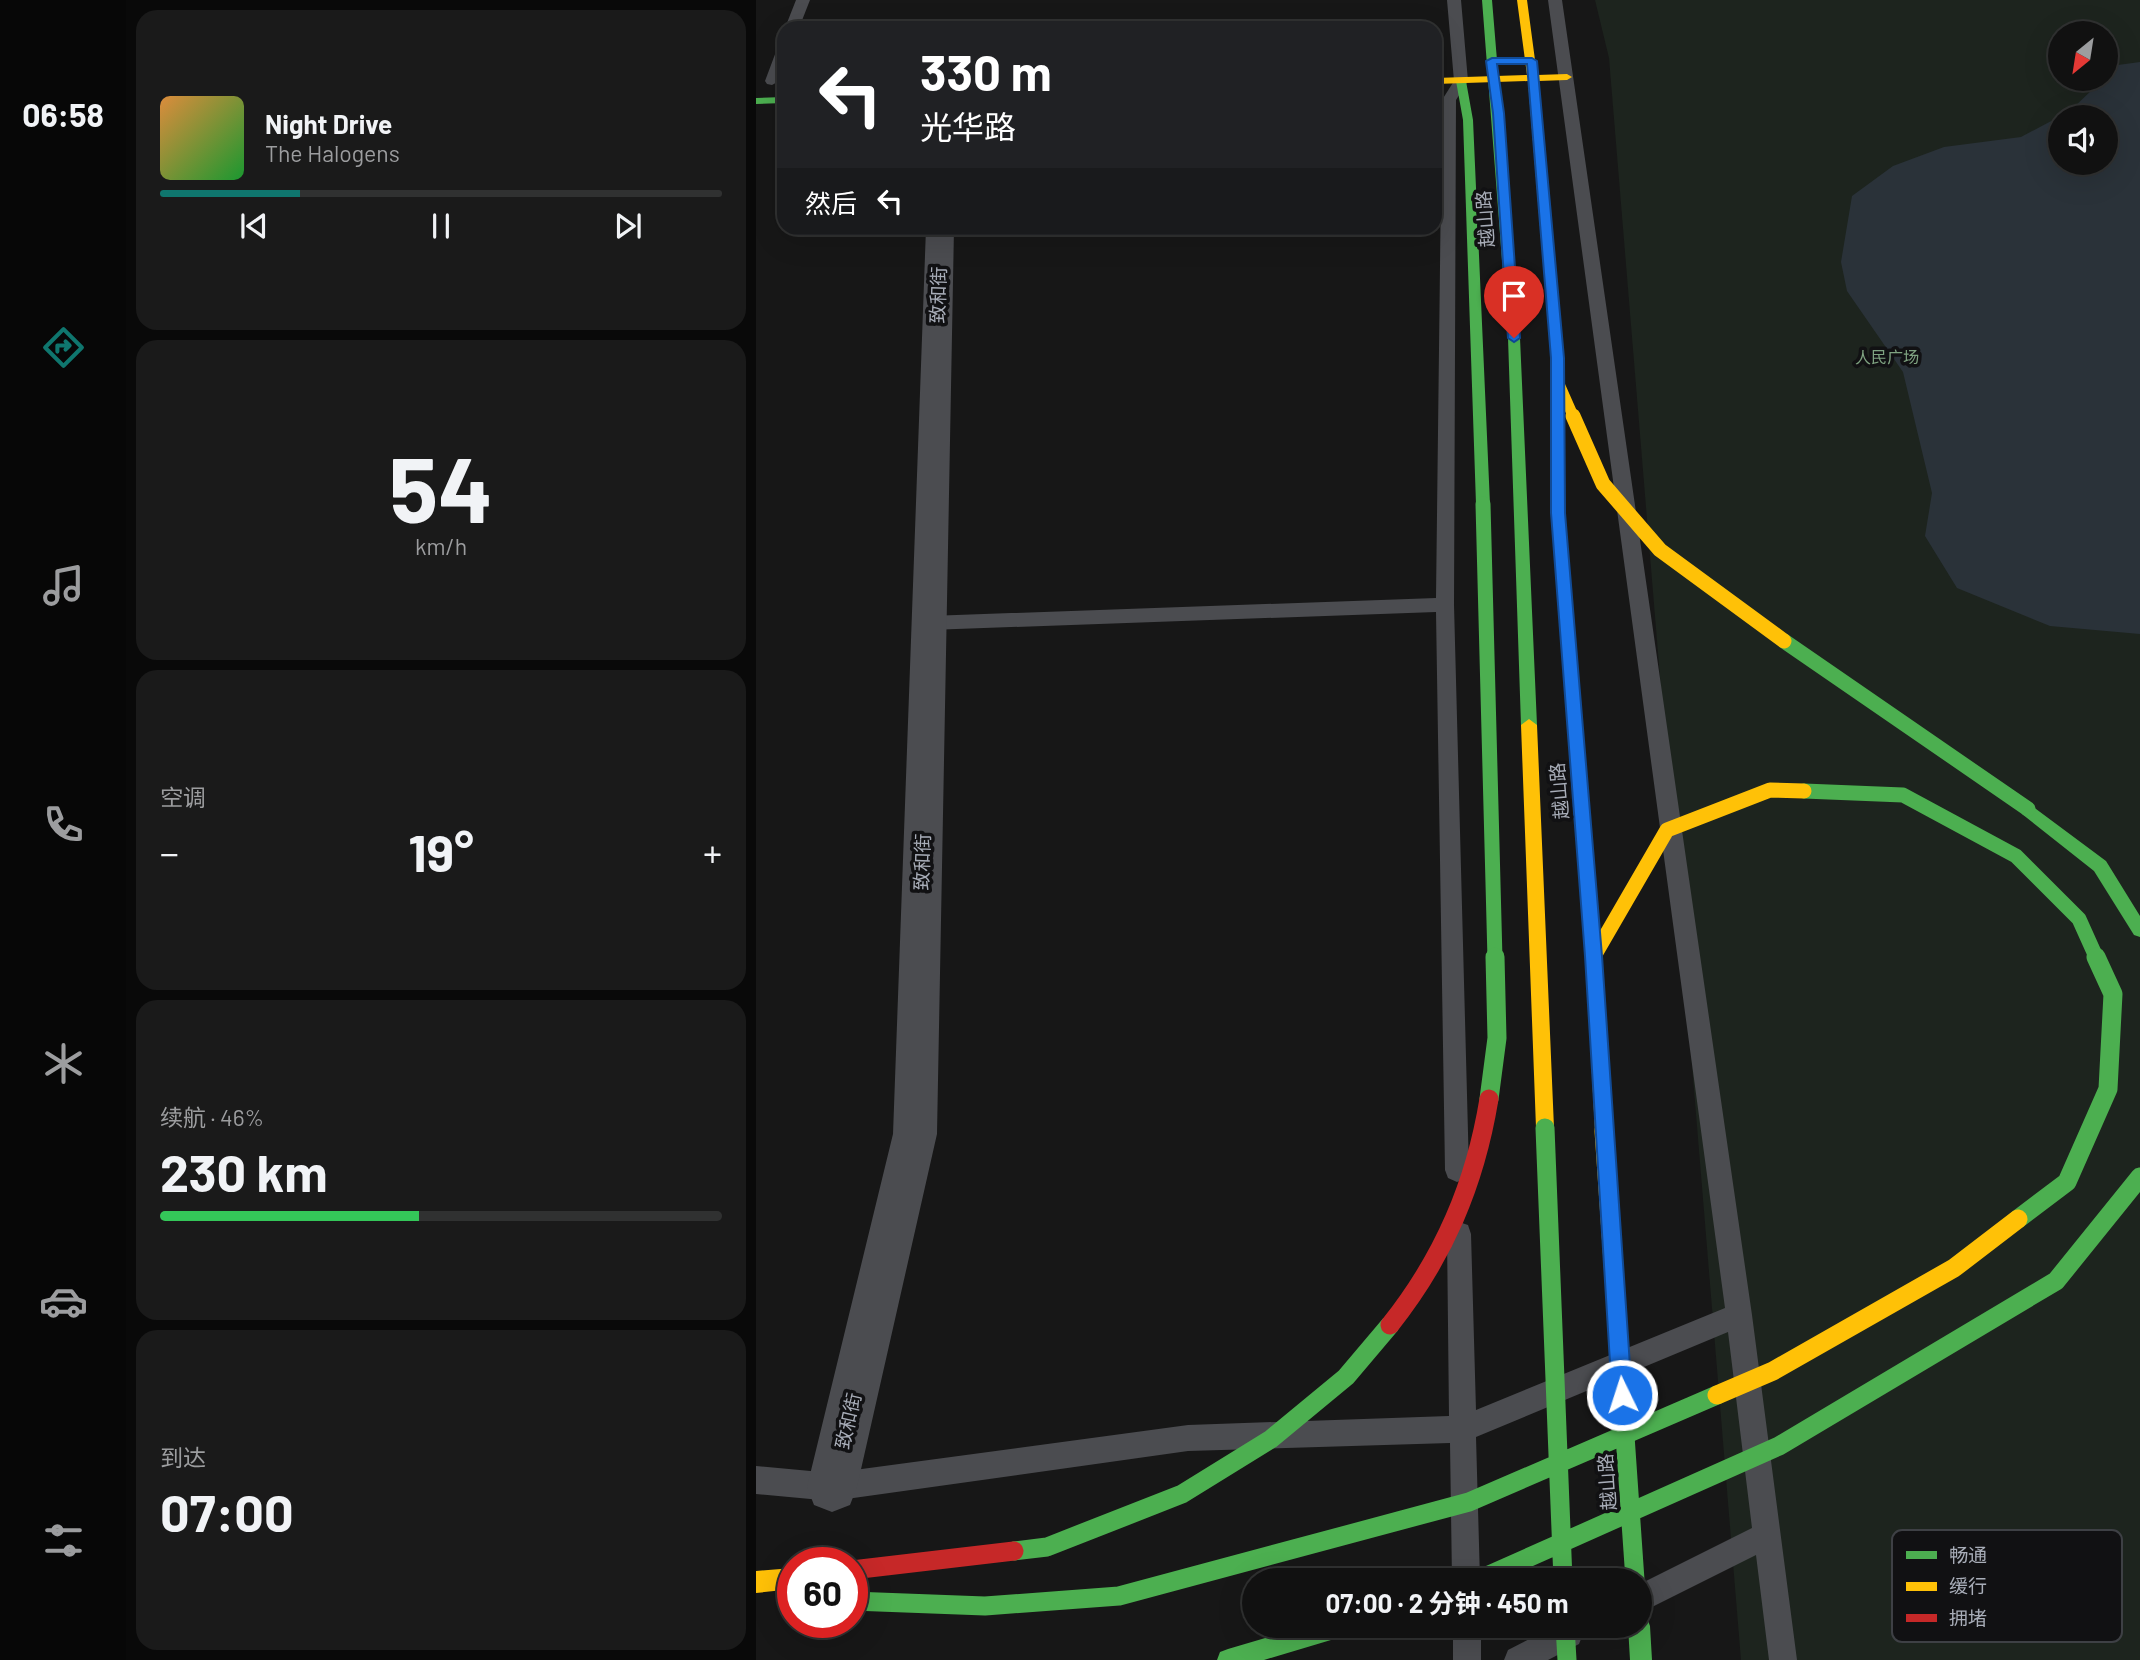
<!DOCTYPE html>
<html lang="zh">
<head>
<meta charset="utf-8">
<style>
	:root { --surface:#111; --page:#1a1a1a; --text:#f1f3f6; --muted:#9c9d9f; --line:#303131; --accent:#0f766e }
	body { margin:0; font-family:Barlow,"Noto Sans SC",sans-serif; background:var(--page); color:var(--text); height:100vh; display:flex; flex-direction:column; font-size:26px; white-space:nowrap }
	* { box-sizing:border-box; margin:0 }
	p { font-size:23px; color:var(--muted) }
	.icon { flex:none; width:38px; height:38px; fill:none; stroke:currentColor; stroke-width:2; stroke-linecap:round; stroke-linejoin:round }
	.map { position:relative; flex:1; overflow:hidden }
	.details { display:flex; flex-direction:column; gap:10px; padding:10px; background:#090909; width:630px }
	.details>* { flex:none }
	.hud { position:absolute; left:21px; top:21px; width:665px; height:214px; border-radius:21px; box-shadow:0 7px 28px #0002,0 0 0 2px var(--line); background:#202124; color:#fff; overflow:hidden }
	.needle { width:46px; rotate:210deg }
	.tools { position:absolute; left:1292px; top:21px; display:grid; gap:14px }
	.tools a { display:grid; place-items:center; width:70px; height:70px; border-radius:50%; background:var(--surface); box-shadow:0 7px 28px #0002,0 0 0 2px var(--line); font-size:35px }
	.speed { position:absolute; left:21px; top:1547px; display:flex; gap:14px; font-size:35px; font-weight:700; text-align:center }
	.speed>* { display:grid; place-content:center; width:91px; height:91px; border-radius:50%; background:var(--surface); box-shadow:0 7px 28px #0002,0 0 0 2px var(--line); line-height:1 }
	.speed .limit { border:10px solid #d22; background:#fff; color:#111 }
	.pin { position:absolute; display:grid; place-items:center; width:60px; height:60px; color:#fff; margin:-72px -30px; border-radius:50% 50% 50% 0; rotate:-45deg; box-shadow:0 0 7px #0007 }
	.pin .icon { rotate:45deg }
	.me { position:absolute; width:77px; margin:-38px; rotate:356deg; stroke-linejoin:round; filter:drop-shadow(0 0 5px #0008) }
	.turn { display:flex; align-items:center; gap:24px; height:147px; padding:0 28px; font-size:32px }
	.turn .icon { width:91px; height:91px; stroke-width:2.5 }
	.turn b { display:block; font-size:49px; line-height:60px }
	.then { display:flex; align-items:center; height:66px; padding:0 28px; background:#0003; gap:14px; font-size:26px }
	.big { font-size:52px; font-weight:700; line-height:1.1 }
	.details .card { flex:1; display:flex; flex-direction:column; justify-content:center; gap:10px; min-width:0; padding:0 24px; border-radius:21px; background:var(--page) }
	.details .dial { align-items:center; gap:0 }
	.dial b { font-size:91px; line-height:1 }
	.song { display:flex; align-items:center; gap:21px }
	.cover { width:84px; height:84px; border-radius:10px; background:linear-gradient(135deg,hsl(30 70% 55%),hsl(130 70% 35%)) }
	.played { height:7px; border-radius:4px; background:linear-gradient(90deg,var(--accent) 25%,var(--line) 25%) }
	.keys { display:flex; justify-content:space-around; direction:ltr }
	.heat { display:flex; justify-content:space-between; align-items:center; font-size:38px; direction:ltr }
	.charge { height:10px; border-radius:5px; background:linear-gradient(90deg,#34c759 46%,var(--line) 0) }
	.trip { position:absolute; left:486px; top:1568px; width:410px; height:70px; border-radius:35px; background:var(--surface); box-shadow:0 7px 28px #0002,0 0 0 2px var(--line); font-weight:700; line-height:70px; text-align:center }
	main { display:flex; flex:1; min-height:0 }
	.tabs { display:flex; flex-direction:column; width:126px; justify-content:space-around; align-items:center; background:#070707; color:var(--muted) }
	.tabs .icon { width:49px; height:49px }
	.tabs .active { color:var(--accent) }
	.tabs b { font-size:32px; color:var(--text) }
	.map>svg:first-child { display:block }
	.green { fill:#1d241e; fill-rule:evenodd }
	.water { fill:#2a3239; fill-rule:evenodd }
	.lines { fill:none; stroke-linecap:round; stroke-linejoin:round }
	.lane { fill:#4b4c50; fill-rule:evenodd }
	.street { fill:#4b4c50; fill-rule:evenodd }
	.fast { fill:#4caf50; fill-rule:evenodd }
	.slow { fill:#ffc107; fill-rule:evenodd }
	.fast-bridge-far1 { stroke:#4caf50; stroke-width:15 }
	.fast-bridge { stroke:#4caf50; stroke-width:19 }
	.slow-bridge-far2 { stroke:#ffc107; stroke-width:11 }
	.slow-bridge-far1 { stroke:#ffc107; stroke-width:15 }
	.slow-bridge { stroke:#ffc107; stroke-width:19 }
	.jam-bridge { stroke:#c62828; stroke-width:19 }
	.route { fill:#1a73e8; stroke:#114b97; stroke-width:2 }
	.labels { text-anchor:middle; stroke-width:7; stroke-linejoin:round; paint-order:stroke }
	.far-park-label { font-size:16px; fill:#7fa381; stroke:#111113 }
	.street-label { font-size:19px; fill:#a8adb8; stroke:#111113 }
	.key { fill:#111113; stroke:#3e4045; stroke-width:2 }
	.key-label { font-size:19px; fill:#a8adb8 }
</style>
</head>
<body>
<main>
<nav class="tabs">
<b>06:58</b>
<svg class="icon active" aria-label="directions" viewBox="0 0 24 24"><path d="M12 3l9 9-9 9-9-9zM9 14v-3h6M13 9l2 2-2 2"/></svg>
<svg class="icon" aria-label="music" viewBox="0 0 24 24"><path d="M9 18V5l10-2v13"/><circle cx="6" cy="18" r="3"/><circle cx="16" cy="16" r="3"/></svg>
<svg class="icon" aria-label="phone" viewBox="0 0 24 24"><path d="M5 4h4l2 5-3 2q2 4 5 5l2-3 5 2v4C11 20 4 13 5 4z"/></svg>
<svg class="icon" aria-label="climate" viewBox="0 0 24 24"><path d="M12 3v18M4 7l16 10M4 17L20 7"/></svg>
<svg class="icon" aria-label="car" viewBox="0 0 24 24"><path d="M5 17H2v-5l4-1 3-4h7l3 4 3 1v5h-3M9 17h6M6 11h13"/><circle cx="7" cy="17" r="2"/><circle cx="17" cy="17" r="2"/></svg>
<svg class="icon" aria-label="filters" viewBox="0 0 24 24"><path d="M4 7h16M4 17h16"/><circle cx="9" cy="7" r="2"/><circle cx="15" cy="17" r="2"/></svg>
</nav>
<section class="details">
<div class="card">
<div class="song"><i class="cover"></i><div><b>Night Drive</b><p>The Halogens</p></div></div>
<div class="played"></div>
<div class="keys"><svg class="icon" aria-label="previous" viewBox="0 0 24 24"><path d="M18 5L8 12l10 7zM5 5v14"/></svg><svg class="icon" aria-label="pause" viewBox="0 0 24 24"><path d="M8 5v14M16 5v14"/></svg><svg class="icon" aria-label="next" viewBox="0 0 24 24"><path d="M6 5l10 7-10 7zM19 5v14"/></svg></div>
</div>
<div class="card dial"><b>54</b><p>km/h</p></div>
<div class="card"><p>空调</p>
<div class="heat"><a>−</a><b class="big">19°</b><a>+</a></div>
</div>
<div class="card"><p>续航 · 46%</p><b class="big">230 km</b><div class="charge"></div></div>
<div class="card"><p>到达</p><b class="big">07:00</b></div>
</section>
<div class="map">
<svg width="1384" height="1660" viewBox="0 0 1384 1660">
	<rect width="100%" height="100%" fill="#171717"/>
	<path class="green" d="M839 0H1384V1660H985L853 58ZM1304 33H1349V79H1304ZM1304 117H1349V163H1304Z"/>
	<path class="water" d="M1384 62V634L1294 626 1201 588 1169 536 1176 493 1147 372 1091 291 1085 262 1096 196 1137 166 1188 147 1265 137 1314 111 1362 65ZM1304 117H1349V163H1304Z"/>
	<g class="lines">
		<path class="lane" d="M40 0H54L43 28H29Z
			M691 0H705L712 81 700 100 698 605 713 1170 710 1178 701 1182 692 1178 689 1170 680 612 173 630 166 628 163 623 166 618 173 616 680 598 686 100 698 81Z
			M792 0H806L996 1315 1041 1660H1013L1000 1555 884 1613V1584L996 1528 972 1332 720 1437 724 1580H696L694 1443 432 1451 76 1501 0 1494V1466L76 1473 432 1425 693 1416 691 1234 694 1225 703 1222 712 1225 715 1234 720 1410 969 1308Z
			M28 45C28 59 31 79 16 85L11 84 9 81 21 49Z
			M697 1626H725V1660H697Z
			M799 1626H824L827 1634 823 1644 792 1660H748L752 1650Z"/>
		<path class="street" d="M170 228H198L181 1134 101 1487 94 1505 76 1512 58 1505 51 1487 137 1134Z"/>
		<path class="fast" d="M726 0H736L764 338 781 725 773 731 765 725 752 338Z
			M705 78 710 81 717 120 734 504 727 509 720 504 707 120 700 81Z
			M28 97V103L0 104V98Z
			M803 431 809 435V513L846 962 844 967 838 969 832 967 830 962 795 513 797 435Z
			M1272 803 1350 861 1384 916V937L1378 935 1338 871 1266 814 1264 809 1266 804Z
			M884 1616 891 1618 894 1626 896 1660H874L872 1626H884Z
			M550 1626H596L593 1634 585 1637 508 1660H461L464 1652 472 1649Z"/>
		<path class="slow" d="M761 0H771L781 75 811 74 816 77 811 80 782 81 809 384V435L803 439 797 435V384L772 81 679 84V78L771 75Z
			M773 719 781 725 798 1128 795 1134 789 1136 783 1134 780 1128 765 725Z
			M838 955 844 957 846 962 857 1131 854 1137 848 1140 842 1137 839 1131 830 962 832 957Z
			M37 1568V1589L0 1593V1571Z"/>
		<path class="fast-bridge-far1" d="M727 504 739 959
			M1028 641 1272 809
			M1048 791 1147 795 1260 856 1323 919 1341 959"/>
		<path class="fast-bridge" d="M733 1099 741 1038 739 957
			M789 1128 807 1580
			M1262 1219 1311 1182 1352 1089 1357 994 1340 957
			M867 1407 879 1580
			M258 1551 291 1547 426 1494 515 1439 590 1377 634 1325
			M722 1580 1023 1446 1300 1281 1384 1177
			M96 1601 229 1606 363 1596 713 1502 961 1395
			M809 1626 811 1660"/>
		<path class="slow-bridge-far2" d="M803 384 818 418"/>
		<path class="slow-bridge-far1" d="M817 416 847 484 904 550 1028 641
			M838 956 911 830 1014 790 1048 791"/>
		<path class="slow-bridge" d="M848 1131 867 1407
			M961 1395 1017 1371 1198 1268 1262 1219"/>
		<path class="jam-bridge" d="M634 1325C688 1257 719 1184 733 1099
			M96 1570 258 1551"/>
	</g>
	<path class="route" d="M776 58 781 61 808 358 809 513 846 956 876 1395 873 1402 866 1405 859 1402 856 1395 829 956 795 513V358L771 64H741L748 113 764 338 758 342 752 338 737 113 730 61 736 58Z"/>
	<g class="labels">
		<g class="far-park-label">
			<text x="1131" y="363">人民广场</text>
		</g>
		<g class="street-label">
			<text transform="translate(729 219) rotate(-94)" y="7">越山路</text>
			<text transform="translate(182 295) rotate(-88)" y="7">致和街</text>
			<text transform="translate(803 791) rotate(-95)" y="7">越山路</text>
			<text transform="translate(166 862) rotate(-88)" y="7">致和街</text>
			<text transform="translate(92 1421) rotate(-77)" y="7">致和街</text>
			<text transform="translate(851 1482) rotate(-94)" y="7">越山路</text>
		</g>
	</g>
	<rect x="1136" y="1530" width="230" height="112" rx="10" class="key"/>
	<rect x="1150" y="1551" width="31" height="8" fill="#4caf50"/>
	<rect x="1150" y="1582" width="31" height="9" fill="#ffc107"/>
	<rect x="1150" y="1614" width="31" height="8" fill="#c62828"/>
	<g class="key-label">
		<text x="1193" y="1562">畅通</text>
		<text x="1193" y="1593">缓行</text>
		<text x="1193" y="1625">拥堵</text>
	</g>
</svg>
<div class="tools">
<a><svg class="needle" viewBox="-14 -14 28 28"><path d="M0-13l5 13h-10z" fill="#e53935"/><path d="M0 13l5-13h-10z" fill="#9c9d9f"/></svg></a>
<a><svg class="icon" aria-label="sound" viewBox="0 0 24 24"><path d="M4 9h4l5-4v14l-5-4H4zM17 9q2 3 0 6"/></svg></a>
</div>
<div class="speed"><div class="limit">60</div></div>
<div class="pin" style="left:758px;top:338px;background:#d93025"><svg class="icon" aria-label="arrive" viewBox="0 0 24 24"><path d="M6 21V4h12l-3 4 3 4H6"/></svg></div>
<svg class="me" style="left:866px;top:1395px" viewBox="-20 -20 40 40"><circle r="17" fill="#1a73e8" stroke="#fff" stroke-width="3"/><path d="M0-11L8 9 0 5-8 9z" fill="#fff"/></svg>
<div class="trip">07:00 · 2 分钟 · 450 m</div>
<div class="hud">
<div class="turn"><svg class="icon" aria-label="left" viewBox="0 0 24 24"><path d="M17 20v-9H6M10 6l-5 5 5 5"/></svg><div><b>330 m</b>光华路</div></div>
<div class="then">然后<svg class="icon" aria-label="left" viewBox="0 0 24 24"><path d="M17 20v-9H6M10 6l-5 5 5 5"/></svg></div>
</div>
</div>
</main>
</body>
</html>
